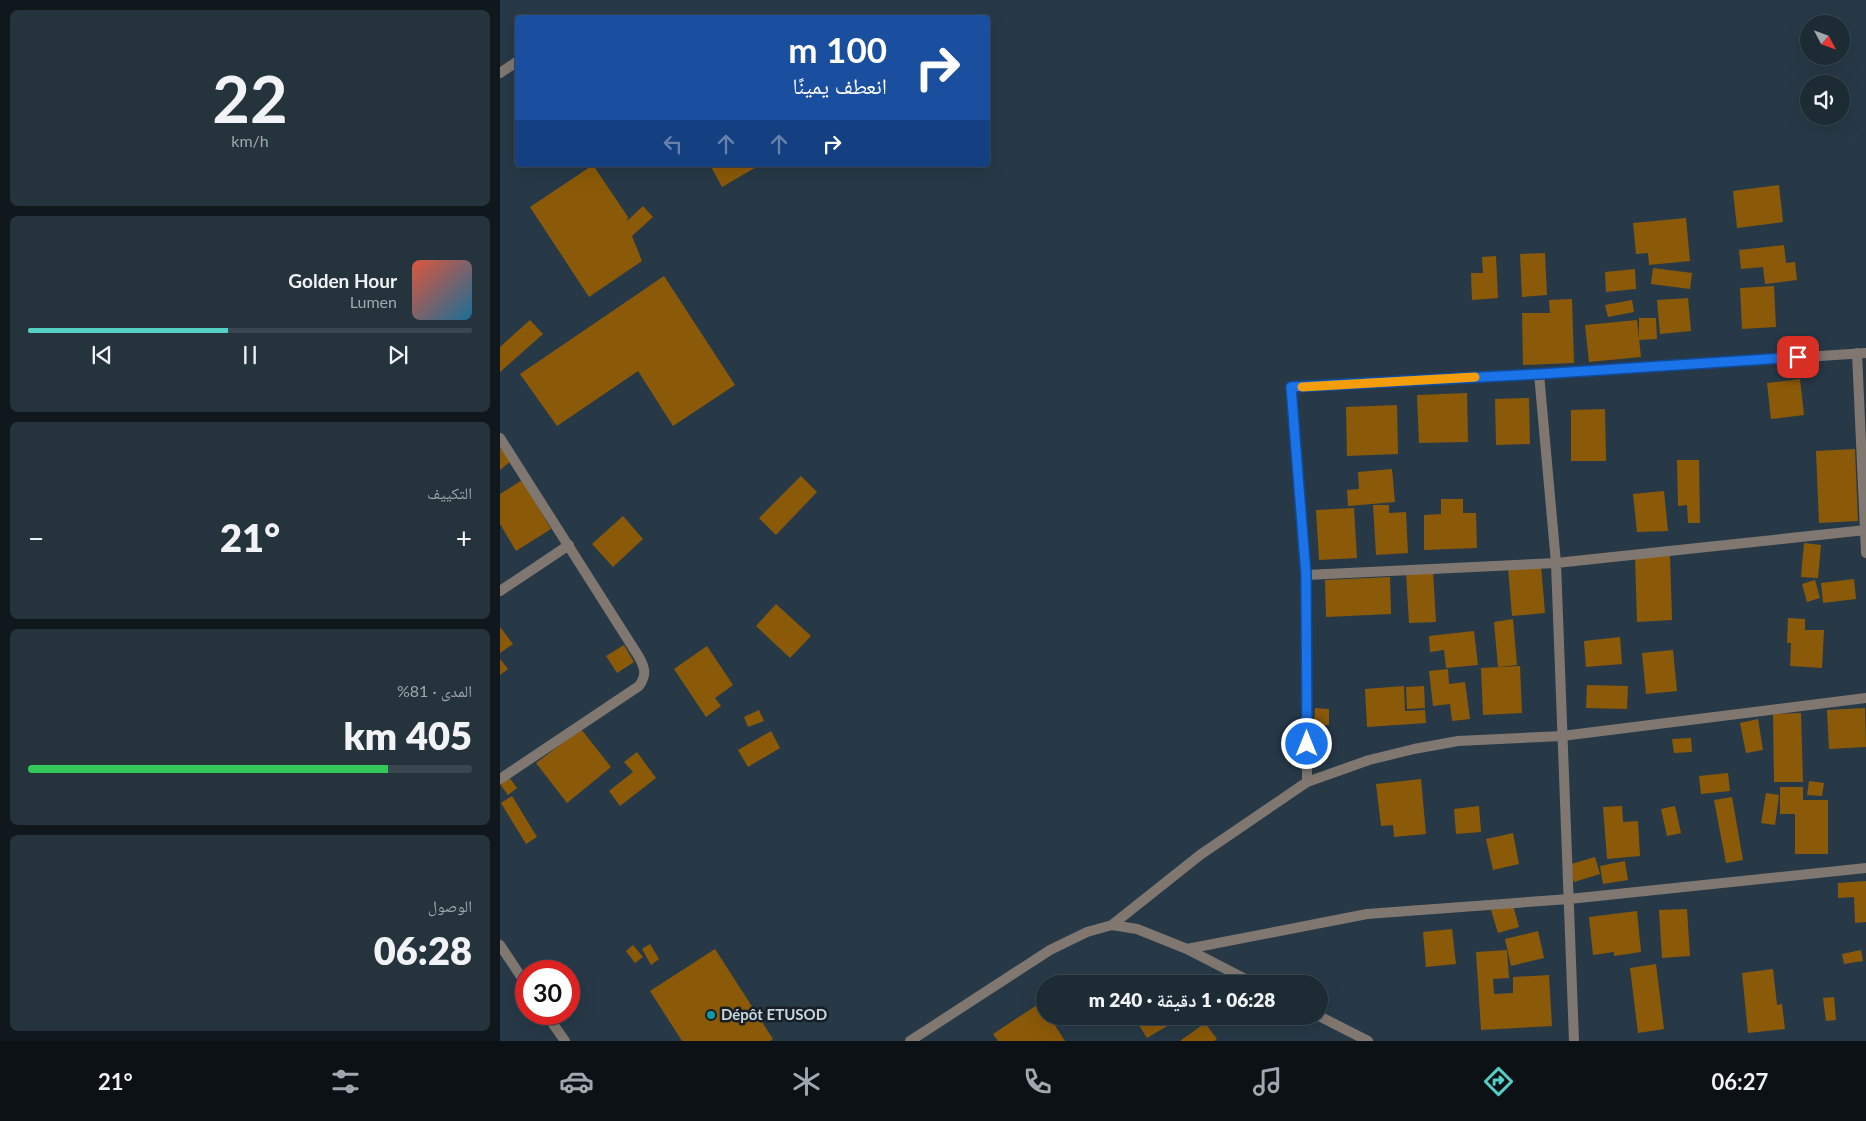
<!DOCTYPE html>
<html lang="ar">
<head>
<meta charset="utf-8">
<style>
	:root { --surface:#1d2b35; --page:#25333d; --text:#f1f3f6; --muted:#a0a7ad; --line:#3b4750; --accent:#55cec5 }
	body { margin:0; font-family:Lato,"Noto Naskh Arabic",sans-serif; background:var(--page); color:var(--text); direction:rtl; height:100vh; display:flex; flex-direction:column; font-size:19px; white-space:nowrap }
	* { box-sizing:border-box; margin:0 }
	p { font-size:16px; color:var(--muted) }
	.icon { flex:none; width:28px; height:28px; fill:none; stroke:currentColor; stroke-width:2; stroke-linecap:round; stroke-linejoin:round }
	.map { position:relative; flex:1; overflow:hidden; direction:ltr }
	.panel { display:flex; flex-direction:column; gap:10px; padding:10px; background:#10181d; width:500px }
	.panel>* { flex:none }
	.top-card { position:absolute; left:15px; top:15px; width:475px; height:152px; border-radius:5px; box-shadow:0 5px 20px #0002,0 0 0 1px var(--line); direction:rtl; background:#1a4fa0; color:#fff; overflow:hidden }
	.needle { width:32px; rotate:131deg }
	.controls { position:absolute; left:1300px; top:15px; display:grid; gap:10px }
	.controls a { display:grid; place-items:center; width:50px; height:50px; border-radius:50%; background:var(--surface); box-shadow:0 5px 20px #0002,0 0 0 1px var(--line); font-size:25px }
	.speed { position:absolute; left:15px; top:960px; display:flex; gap:10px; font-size:25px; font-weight:700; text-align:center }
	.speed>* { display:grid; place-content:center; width:65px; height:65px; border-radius:50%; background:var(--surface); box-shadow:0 5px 20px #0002,0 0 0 1px var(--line); line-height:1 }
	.speed .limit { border:8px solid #d22; background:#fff; color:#111 }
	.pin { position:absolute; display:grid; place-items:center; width:42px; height:42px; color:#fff; margin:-21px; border-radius:10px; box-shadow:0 2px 8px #0006 }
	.me { position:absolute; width:55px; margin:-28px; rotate:0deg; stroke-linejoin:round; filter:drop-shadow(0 0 4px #0008) }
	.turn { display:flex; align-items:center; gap:18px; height:105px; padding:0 20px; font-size:22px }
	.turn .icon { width:65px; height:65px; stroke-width:2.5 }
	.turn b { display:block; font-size:35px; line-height:42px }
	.lanes { display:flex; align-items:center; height:48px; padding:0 20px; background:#0003; justify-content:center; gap:25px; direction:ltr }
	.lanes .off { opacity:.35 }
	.big { font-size:38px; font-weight:800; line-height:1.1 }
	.panel .widget { flex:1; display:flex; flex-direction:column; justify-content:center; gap:8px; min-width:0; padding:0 18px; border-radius:8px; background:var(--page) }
	.panel .dial { align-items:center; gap:0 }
	.dial b { font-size:65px; line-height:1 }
	.song { display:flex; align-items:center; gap:15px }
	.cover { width:60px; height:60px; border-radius:8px; background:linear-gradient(135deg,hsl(10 70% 55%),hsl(200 70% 35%)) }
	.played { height:5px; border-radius:2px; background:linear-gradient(90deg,var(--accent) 45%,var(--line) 45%) }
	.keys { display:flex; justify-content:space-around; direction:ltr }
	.heat { display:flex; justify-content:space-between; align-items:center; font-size:28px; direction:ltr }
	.charge { height:8px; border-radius:4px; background:linear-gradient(90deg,#34c759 81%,var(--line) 0) }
	.trip { position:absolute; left:536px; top:975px; width:292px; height:50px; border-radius:25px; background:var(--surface); box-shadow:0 5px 20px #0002,0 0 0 1px var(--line); font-weight:800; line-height:50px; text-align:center; direction:rtl }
	.dock { display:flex; height:80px; justify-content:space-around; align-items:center; background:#0c1115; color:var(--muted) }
	.dock .icon { width:35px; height:35px }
	.dock .selected { color:var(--accent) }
	.dock b { font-size:22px; color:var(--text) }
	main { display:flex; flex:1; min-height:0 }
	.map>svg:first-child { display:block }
	.building { fill:#8b5a08 }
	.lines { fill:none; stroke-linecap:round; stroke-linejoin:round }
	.minor { stroke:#807770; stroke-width:10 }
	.route-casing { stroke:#114b97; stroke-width:12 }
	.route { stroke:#1a73e8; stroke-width:9 }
	.slow { stroke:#f59e0b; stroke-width:9 }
	.culture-dot { fill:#0f9aa8; stroke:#171f26; stroke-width:2 }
	.labels { text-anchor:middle; stroke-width:5; stroke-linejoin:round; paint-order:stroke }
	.poi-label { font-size:15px; font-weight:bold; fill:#c9d5dd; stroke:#171f26; text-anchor:start }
</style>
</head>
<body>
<main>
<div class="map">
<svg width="1366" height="1041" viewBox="0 0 1366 1041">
	<rect width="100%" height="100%" fill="#273947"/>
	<path class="building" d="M93 165 128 217 127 221 143 206 153 217 132 236 142 261 89 297 30 207Z
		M210 165H260L222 187Z
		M1279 185 1283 222 1237 228 1233 191Z
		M1186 218 1190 261 1149 265 1148 253 1136 254 1133 223Z
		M1284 245 1286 263 1295 262 1297 280 1265 284 1263 267 1241 269 1239 250Z
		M1045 253 1047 295 1022 297 1020 254Z
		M996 256 998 298 972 300 971 273H983L982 257Z
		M1153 268 1192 273 1190 289 1151 284Z
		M1135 269 1136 289 1106 292 1105 272Z
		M164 276 235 385 173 426 138 371 57 426 20 374Z
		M1274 286 1276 327 1242 329 1240 288Z
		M1188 298 1191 331 1160 334 1157 300Z
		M1072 299 1074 363 1023 365 1022 313H1050L1049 300Z
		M1132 300 1134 312 1108 317 1105 305Z
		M1139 318H1156L1157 339 1139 340Z
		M30 320 43 334 0 372V347Z
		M1137 320 1141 357 1089 362 1085 325Z
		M1300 379 1304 415 1271 419 1267 383Z
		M967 393 968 442 919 443 917 395Z
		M1029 398 1030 444 996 445 995 399Z
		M897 405 898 454 847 456 846 407Z
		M1105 409 1106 461H1071V410Z
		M0 448 11 461 0 470Z
		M1355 449 1358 521 1319 523 1316 451Z
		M1177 460H1199L1200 523H1188L1187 505 1178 506Z
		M892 469 895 502 848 506 847 490 859 489 858 472Z
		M301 476 317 492 276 535 259 518Z
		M22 480 51 529 16 551 0 524V494Z
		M1164 491 1168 531 1137 532 1133 494Z
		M941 499H963V513H976L977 548 924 550V515L941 514Z
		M873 505H889V513L906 512 908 553 876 555Z
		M854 508 857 558 819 560 816 510Z
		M123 516 143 539 113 567 92 544Z
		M1304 543 1321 545 1318 578 1301 577Z
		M1170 555 1172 620 1137 622 1135 556Z
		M1041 565 1045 613 1012 616 1008 568Z
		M933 570 936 622 909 623 906 572Z
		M890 577 891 614 826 617 825 580Z
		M1354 579 1356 599 1323 603 1321 583Z
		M1315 580 1320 598 1307 602 1302 584Z
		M276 604 311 636 290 658 256 626Z
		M1288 618 1305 619V630H1324L1322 668 1290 666 1291 643H1287Z
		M1013 619 1017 665 998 667 994 622Z
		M0 627 13 644 0 653Z
		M974 631 978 665 946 668 944 650 930 652 929 636Z
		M1120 637 1122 664 1086 667 1084 641Z
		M124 645 134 662 117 673 106 656Z
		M207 646 233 685 215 698 221 706 206 717 174 669Z
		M1173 650 1177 691 1146 694 1142 653Z
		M0 659 8 669 0 675Z
		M1020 666 1022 713 983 715 981 668Z
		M948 669 949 684 965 682 970 719 952 721 950 704 933 706 929 671Z
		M1087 685 1128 686 1127 709 1086 708Z
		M904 686 905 711 925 710 926 723 867 727 865 689Z
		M924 686 925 708 907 709 906 687Z
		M815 708 829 709V725H814Z
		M1365 708 1366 747 1329 749 1327 710Z
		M259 710 264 721 248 727 244 717Z
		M1301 713 1303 782H1274L1273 714Z
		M1258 719 1263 750 1246 753 1240 723Z
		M81 729 111 767 67 803 36 763Z
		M271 731 280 748 248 767 238 750Z
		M1191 738 1192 752 1174 753 1172 739Z
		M137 752 156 778 120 806 109 791 133 772 124 762Z
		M1228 773 1230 791 1201 794 1199 776Z
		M9 777 17 788 8 795 0 784Z
		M921 779 926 834 894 837 893 825 881 826 876 784Z
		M1309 781 1324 783 1322 796 1307 795Z
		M1280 787H1303V800H1328V854H1295V814H1280Z
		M1266 793 1279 795 1275 825 1261 823Z
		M12 796 37 837 26 844 1 803Z
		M1232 797 1243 860 1226 863 1214 800Z
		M979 806 981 832 956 834 954 809Z
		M1122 806 1123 822 1138 821 1140 856 1107 859 1103 807Z
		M1175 806 1181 833 1167 836 1161 809Z
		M1013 833 1019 864 993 870 986 839Z
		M1095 857 1100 874 1074 882 1068 865Z
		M1125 861 1128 880 1103 884 1100 866Z
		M1366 881V922L1355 923 1354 897 1338 898V883Z
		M1013 905 1019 927 998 933 991 910Z
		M1187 909 1190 956 1162 958 1159 910Z
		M1137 911 1141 952 1114 956V952L1093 955 1089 917Z
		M952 929 956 964 926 967 923 932Z
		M1038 931 1044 958 1011 966 1005 939Z
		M150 944 159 959 151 965 142 949Z
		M133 945 143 957 135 963 126 951Z
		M215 949 273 1039 270 1041H182L150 991Z
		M1007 950 1009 978 993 979 994 994 1013 993V977L1049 975 1052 1026 981 1030 976 952Z
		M1361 950 1363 961 1344 964 1342 954Z
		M1156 964 1164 1029 1138 1033 1130 968Z
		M1273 969 1277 1005 1282 1004 1285 1029 1248 1033 1242 973Z
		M1334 997 1336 1020 1326 1021 1323 998Z
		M540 1003 545 1010V1016H549L565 1041H498L493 1034Z
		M636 1016H671L674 1022 647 1038 634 1017Z
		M705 1023 717 1039 714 1041H680Z"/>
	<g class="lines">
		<path class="minor" d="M0 73 18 61
			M1357 353 1366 553
			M1039 374 1056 563 1074 1041
			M0 438 139 657C145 668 147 675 139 686L0 779
			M806 575 1056 563 1366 530
			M0 591 69 545
			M807 782 806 575 791 387 1039 374 1366 353
			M612 925 700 855 807 782 869 760 914 749 958 741 1062 736 1366 698
			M0 945 26 984
			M687 949 867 914 1069 899 1366 868
			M46 1014 65 1041
			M819 1016 868 1041
			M410 1041 550 950 587 932 612 925 637 929 687 949 755 984"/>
	</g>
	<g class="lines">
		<defs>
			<path id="route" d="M807 744 806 575 791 387 1040 374 1298 357"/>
		</defs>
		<use href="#route" class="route-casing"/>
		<use href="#route" class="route"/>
		<path class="slow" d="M802 387 975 377"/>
	</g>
	<circle class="culture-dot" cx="211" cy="1015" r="5"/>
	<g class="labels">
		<g class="poi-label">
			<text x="221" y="1020">Dépôt ETUSOD</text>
		</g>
	</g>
</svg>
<div class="controls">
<a><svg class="needle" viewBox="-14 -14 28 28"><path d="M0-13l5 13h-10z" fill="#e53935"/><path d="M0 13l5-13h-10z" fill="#a0a7ad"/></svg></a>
<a><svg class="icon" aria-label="sound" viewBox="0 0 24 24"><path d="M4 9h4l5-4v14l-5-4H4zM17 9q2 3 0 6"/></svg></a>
</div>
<div class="speed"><div class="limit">30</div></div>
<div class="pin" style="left:1298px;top:357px;background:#d93025"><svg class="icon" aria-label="arrive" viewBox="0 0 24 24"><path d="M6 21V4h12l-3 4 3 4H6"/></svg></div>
<svg class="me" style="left:807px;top:744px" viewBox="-20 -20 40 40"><circle r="17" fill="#1a73e8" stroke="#fff" stroke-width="3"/><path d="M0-11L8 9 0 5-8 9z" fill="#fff"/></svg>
<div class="trip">06:28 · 1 دقيقة · 240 m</div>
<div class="top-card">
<div class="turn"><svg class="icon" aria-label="right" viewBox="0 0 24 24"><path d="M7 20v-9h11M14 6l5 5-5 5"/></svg><div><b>100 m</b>انعطف يمينًا</div></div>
<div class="lanes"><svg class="icon off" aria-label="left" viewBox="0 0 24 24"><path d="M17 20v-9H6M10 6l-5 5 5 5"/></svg><svg class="icon off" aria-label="ahead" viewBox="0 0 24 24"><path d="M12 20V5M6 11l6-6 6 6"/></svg><svg class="icon off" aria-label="ahead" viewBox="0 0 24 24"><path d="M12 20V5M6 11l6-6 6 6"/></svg><svg class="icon" aria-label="right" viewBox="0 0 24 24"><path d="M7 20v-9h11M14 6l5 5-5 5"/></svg></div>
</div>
</div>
<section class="panel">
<div class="widget dial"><b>22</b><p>km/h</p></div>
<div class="widget">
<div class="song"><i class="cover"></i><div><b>Golden Hour</b><p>Lumen</p></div></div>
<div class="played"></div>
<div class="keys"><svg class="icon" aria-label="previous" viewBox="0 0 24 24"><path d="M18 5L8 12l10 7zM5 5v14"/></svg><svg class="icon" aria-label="pause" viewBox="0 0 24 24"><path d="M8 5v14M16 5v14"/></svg><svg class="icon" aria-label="next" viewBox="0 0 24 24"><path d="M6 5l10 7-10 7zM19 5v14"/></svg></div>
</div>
<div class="widget"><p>التكييف</p>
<div class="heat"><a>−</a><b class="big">21°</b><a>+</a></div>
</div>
<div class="widget"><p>المدى · 81%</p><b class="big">405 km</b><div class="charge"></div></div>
<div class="widget"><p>الوصول</p><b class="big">06:28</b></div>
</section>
</main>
<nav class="dock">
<b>06:27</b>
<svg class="icon selected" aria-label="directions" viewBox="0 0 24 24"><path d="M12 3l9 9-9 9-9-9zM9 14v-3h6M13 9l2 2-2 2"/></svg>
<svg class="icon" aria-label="music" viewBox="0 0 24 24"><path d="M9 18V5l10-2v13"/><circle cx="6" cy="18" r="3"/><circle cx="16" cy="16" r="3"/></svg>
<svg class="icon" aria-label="phone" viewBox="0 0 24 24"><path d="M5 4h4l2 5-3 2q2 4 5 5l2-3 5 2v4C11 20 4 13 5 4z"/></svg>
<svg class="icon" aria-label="climate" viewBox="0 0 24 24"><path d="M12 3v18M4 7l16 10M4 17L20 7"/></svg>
<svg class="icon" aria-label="car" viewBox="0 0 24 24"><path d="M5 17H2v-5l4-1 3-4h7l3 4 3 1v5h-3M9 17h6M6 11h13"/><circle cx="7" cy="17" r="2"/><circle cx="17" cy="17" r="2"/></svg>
<svg class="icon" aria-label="filters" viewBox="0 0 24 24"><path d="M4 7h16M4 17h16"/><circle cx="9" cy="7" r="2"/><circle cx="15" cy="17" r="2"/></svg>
<b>21°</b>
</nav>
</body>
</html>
